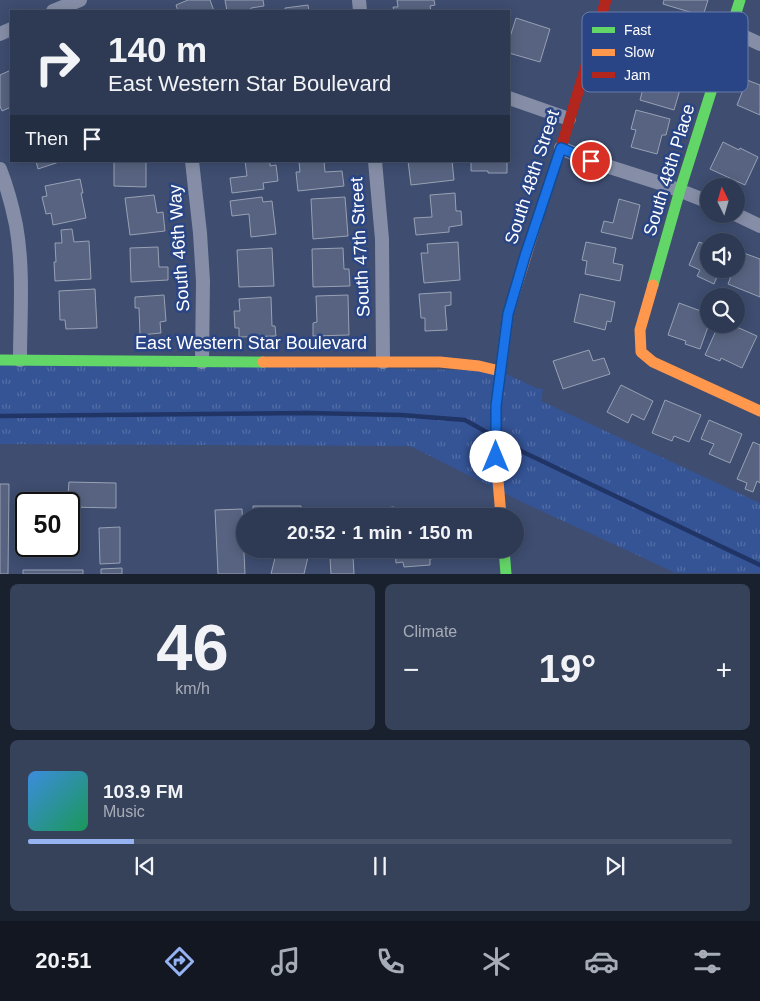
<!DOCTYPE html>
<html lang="en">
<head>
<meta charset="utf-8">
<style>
	:root { --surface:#2e3a54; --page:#36415a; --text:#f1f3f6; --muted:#a7adb8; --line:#49546b; --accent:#95b2f1 }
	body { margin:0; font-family:Arial,sans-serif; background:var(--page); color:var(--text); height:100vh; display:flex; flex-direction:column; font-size:19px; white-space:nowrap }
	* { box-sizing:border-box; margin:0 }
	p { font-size:16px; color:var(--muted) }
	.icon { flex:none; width:28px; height:28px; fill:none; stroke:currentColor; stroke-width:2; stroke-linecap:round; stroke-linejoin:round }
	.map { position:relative; height:574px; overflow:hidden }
	.side { display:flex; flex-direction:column; gap:10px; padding:10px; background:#19202e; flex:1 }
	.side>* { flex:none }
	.hud { position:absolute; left:10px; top:10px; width:500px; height:152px; border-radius:0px; box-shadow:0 2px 12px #0003,0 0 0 1px var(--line); background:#2e3a54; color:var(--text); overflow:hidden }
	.needle { width:32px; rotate:355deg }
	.controls { position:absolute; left:700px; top:178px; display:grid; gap:10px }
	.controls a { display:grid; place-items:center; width:45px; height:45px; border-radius:50%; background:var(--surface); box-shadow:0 2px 12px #0003,0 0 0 1px var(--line); font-size:25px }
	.speed { position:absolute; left:15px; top:492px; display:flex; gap:10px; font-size:25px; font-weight:700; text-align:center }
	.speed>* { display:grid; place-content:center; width:65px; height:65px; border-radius:50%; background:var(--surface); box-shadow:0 2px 12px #0003,0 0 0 1px var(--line); line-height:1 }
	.speed .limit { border:2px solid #111; border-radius:8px; background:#fff; color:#111 }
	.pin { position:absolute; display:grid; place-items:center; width:42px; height:42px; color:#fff; margin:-21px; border:2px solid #fff; border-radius:50%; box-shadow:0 1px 5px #0007 }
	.me { position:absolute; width:55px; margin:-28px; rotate:0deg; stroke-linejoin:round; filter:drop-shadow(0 0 4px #0008) }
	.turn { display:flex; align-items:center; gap:18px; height:105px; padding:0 15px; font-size:22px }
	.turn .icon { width:65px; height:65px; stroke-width:2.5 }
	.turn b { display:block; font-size:35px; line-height:42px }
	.then { display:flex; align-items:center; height:48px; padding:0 15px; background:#0003; gap:10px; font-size:19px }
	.big { font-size:38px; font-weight:800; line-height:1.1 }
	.side .widget { flex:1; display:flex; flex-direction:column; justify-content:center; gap:8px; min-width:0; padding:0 18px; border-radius:8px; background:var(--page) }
	.side .dial { align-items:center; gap:0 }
	.dial b { font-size:65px; line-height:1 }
	.song { display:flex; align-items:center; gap:15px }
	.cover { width:60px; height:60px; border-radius:8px; background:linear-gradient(135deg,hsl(210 70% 55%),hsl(150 70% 35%)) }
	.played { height:5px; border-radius:2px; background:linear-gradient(90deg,var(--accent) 15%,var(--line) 15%) }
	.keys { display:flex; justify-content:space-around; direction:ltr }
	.heat { display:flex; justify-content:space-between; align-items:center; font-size:28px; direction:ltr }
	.side .tiles { flex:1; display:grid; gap:10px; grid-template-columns:1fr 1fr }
	.widget:last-child { grid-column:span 2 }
	.trip { position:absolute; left:236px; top:508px; width:288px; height:50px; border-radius:25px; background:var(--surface); box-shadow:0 2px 12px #0003,0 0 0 1px var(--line); font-weight:800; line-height:50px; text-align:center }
	.tabs { display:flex; height:80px; justify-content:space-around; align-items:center; background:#121722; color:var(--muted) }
	.tabs .icon { width:35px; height:35px }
	.tabs .on { color:var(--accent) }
	.tabs b { font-size:22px; color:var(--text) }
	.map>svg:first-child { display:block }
	.grass { fill:url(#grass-tufts) }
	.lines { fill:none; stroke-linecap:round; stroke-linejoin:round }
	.stream { stroke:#203566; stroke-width:4.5 }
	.building { fill:#576380; stroke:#98a1b4 }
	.street { stroke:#858ea6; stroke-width:14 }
	.fast { stroke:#63d668; stroke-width:11 }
	.slow { stroke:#ff974d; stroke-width:11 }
	.jam { stroke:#b3261e; stroke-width:11 }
	.route-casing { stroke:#114b97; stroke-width:12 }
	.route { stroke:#1a73e8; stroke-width:9 }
	.labels { text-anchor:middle; stroke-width:5; stroke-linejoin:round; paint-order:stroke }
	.street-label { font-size:18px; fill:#fff; stroke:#294585 }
	.key { fill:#294585; stroke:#697daa; stroke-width:1 }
	.key-label { font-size:14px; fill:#fff }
</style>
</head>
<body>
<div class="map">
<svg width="760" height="574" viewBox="0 0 760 574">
	<defs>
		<pattern id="grass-tufts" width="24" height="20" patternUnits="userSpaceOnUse" patternTransform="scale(1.25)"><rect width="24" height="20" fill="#355496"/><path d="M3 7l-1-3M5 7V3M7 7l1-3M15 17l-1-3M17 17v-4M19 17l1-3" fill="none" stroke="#536ea6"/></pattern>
	</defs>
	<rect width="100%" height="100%" fill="#3e4d70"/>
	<path class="grass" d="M0 360 500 371 536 388 543 389 541 401 760 503V573H676L520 501 410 446 0 444Z"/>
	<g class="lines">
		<path class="stream" d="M0 416 308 413 401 415 465 420 490 434
			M501 440 525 453 760 565"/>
	</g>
	<path class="building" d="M188 0H210L214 11H178L176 5Z
		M225 0H263L264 6 251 8V11H227Z
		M397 0H434L435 5 430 6 431 11H394L393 7H398Z
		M664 0H708L703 16 663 4Z
		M308 5 309 11H285V8Z
		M516 18 550 29 540 62 509 53V40Z
		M649 66 684 76 674 110 640 100Z
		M11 70V107L2 111 0 106V75Z
		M747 80 760 85V115L737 105Z
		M636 110 670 119 666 135H662L657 154 631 147 636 130 631 129Z
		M723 142 739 150 740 148 758 157 745 185 710 169Z
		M36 161H62L38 169Z
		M114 161H146V187L114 186Z
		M245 161H270V166L276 165 278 181 263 183 264 189 232 193 230 178 247 176Z
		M299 161H324L325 172 342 171 344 186 298 191 296 172H300Z
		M408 161H452L454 180 411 185Z
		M471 161H507V173H488V171H471Z
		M80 179 83 193H81L86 218 53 225 51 213 46 214 42 197 47 196 45 186Z
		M455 193 456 211H461L462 225 449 227V232L416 235 414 218 432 217 430 195Z
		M154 195 157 213 163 212 165 231 130 235 125 198Z
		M262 197 263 202 272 201 276 234 251 237 249 214 232 216 230 201Z
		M345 197 348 236 313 239 311 199Z
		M619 199 640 205 632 239 601 232 604 221 613 223Z
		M72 229 74 242 89 241 91 279 55 281 54 262H56L55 243H62L61 230Z
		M458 242 460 280 424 283 421 253H428L427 244Z
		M586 242 616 248 613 263 623 265 620 281 585 274 587 261 582 260Z
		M699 242 709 246V269H720L714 284 697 276 700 270 689 265Z
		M158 247 159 267H168V280L131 282 130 248Z
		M272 248 274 286 239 287 237 250Z
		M343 248 344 269H349L350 286 313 287 312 249Z
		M741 252 760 259V297L728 284 734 269H736V263Z
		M95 289 97 328 66 329 65 320H60L59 291Z
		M451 292V305L445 306 447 330 425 331V318H421L419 294Z
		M580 294 615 302 611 322 607 321 605 330 574 322Z
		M164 295 166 321 160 322 161 333 140 335 139 308H135V297Z
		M348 295 349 335 313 336V323L317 322 316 296Z
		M271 297 272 326H275L276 336 239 337V328H235L234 311H240L239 299Z
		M679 303 709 314V324L700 349 685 344 686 341 668 335Z
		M719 324H730L757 336 742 368 721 358 720 361 705 355Z
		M589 350 593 361 604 358 610 374 563 389 553 361Z
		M621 385 653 401 644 420 632 414 628 423 607 412Z
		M665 400 701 415 689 442 674 436 672 441 652 433Z
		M709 420 742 434 730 463 709 454 714 444 701 439Z
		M753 442 760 445V483L757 481 753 492 745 489 747 483 737 479Z
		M69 482 116 483V508L69 507V509V504H26V521H21L22 494H68Z
		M0 484H9L8 574H0Z
		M253 506H301V510H346V516H253Z
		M394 507 395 516H350L349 512Z
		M242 509 245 574H218L215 510Z
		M120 527V563L100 564 99 528Z
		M353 549H435L436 558 430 559V565L404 567 403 562 396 563 395 551 353 556Z
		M277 550 308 557 304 574H271Z
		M353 556 354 574H331L330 558Z
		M122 568V574H101V569Z
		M23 570H83V574H23Z"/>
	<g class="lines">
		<path class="street" d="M359 0 360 11
			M53 11 80 0
			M730 30 760 44
			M0 34 11 29
			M509 98 569 119
			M561 148 591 161 663 184 709 202
			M192 161 200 233 203 281 202 362
			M375 161 382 239 383 362
			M0 169C7 187 12 205 16 225 24 269 20 315 20 360
			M735 214 760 226"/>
		<path class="fast" d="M653 285 680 190 740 0
			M0 360 263 362
			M504 549 506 574"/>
		<path class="slow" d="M653 285 640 330 641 352 653 362 760 411
			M263 362H440L479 366 500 371
			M501 516 496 457V406L508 314 537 220"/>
		<path class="jam" d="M537 220 561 148 606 0"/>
	</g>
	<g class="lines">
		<defs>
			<path id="route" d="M496 457V406L508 314 525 256 561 148 591 161"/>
		</defs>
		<use href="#route" class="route-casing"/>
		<use href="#route" class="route"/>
	</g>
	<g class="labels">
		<g class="street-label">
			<text transform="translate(669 170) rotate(-73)" y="6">South 48th Place</text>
			<text transform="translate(532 177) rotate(-72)" y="6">South 48th Street</text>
			<text transform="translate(360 247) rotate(-93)" y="6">South 47th Street</text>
			<text transform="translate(179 248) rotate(-94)" y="6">South 46th Way</text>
			<text x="251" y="349">East Western Star Boulevard</text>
		</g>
	</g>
	<rect x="582" y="12" width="166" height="80" rx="8" class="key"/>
	<rect x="592" y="27" width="23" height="6" fill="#63d668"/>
	<rect x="592" y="49" width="23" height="7" fill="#ff974d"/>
	<rect x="592" y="72" width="23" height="6" fill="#b3261e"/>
	<g class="key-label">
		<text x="624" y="35">Fast</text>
		<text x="624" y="57">Slow</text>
		<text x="624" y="80">Jam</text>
	</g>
</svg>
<div class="controls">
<a><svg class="needle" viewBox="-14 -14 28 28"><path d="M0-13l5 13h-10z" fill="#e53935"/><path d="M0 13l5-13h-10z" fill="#a7adb8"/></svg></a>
<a><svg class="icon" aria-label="sound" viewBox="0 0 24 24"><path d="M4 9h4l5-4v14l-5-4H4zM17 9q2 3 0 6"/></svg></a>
<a><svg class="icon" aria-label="search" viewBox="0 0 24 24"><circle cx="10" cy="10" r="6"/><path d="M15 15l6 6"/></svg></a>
</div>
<div class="speed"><div class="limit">50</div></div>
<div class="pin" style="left:591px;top:161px;background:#d93025"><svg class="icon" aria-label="arrive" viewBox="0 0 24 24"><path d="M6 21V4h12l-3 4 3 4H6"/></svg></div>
<svg class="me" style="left:496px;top:457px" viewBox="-20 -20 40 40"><circle r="19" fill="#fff"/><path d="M0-13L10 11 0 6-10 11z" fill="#1a73e8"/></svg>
<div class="trip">20:52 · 1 min · 150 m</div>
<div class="hud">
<div class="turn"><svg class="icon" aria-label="right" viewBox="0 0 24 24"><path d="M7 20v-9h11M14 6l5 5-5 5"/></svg><div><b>140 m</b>East Western Star Boulevard</div></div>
<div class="then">Then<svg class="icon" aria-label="arrive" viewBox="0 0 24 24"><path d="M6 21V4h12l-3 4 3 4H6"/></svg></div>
</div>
</div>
<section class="side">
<div class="tiles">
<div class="widget dial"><b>46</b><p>km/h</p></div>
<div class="widget"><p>Climate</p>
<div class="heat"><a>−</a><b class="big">19°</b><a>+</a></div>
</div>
<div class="widget">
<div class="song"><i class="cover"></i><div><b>103.9 FM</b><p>Music</p></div></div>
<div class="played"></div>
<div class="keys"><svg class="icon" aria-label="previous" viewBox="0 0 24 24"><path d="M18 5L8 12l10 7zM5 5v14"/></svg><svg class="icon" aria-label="pause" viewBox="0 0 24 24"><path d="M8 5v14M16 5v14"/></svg><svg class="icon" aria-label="next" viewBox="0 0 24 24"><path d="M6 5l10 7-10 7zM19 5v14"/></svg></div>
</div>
</div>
</section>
<nav class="tabs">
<b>20:51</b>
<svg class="icon on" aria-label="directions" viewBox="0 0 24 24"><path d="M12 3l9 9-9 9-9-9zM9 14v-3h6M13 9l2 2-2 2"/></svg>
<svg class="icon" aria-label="music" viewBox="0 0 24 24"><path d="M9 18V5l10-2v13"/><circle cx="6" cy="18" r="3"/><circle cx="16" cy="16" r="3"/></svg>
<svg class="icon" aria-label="phone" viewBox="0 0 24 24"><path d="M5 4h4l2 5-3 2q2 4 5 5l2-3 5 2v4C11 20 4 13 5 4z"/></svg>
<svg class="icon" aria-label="climate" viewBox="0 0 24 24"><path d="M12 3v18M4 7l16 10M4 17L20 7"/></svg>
<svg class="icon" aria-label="car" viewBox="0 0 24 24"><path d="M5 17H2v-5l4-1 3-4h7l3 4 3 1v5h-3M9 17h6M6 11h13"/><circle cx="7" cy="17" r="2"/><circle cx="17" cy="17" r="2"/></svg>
<svg class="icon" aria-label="filters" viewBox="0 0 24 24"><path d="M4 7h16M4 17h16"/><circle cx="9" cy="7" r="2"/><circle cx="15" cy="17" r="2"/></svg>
</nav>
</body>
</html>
